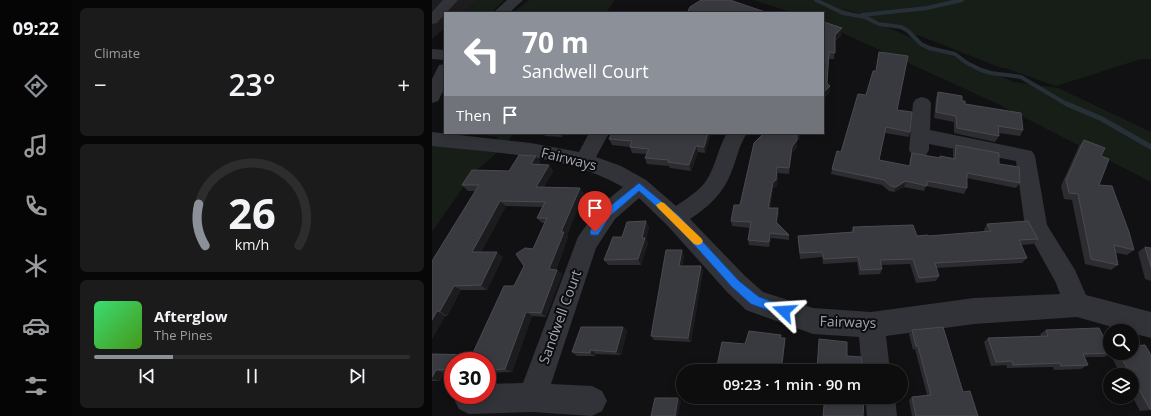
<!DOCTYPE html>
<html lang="en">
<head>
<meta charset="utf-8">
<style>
	:root { --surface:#0d0d0e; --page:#1b1b1c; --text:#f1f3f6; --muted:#9a9c9e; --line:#2d2d2e; --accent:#8c9099 }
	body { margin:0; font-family:"Open Sans",sans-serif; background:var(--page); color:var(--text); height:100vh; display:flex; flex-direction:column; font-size:15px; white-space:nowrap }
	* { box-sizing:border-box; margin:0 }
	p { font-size:13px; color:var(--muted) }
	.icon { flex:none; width:22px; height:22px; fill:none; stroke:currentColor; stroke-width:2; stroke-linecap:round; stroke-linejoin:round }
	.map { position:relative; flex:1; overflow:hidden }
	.drawer { display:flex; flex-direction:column; gap:8px; padding:8px; background:#070708; width:360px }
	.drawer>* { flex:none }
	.guide { position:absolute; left:12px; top:12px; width:380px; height:122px; border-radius:0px; box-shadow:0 2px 10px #0003,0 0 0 1px var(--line); background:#8c9099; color:#fff; overflow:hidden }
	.controls { position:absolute; left:671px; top:324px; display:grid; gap:8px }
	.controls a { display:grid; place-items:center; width:36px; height:36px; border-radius:50%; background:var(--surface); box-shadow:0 2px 10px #0003,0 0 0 1px var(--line); font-size:20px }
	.speed { position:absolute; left:12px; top:352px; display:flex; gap:8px; font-size:20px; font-weight:700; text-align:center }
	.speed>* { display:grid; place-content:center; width:52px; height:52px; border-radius:50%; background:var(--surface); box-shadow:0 2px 10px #0003,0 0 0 1px var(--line); line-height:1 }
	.speed .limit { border:6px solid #d22; background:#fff; color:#111 }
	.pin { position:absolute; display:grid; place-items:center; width:34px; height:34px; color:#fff; margin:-41px -17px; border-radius:50% 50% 50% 0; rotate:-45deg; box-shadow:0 0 4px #0007 }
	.pin .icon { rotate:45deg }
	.me { position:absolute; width:44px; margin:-22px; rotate:290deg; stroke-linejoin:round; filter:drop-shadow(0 0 3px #0008) }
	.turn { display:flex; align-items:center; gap:14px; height:84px; padding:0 12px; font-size:18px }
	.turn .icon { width:52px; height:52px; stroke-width:2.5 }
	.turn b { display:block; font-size:28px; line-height:34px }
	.then { display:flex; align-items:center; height:38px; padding:0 12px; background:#0003; gap:8px; font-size:15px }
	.big { font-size:30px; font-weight:600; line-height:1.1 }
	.drawer .tile { flex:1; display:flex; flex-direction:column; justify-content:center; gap:6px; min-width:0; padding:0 14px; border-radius:6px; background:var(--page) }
	.drawer .dial { align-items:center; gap:0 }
	.dial svg { height:104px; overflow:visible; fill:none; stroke:var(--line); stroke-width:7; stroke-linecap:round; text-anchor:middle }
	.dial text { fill:var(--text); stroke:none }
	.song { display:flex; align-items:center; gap:12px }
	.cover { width:48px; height:48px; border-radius:6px; background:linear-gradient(135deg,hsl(140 70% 55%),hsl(100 70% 35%)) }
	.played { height:4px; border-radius:2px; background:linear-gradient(90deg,var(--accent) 25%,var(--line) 25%) }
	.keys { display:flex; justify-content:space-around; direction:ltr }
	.heat { display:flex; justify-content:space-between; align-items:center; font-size:22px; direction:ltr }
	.trip { position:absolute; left:244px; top:364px; width:232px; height:40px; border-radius:20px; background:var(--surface); box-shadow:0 2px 10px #0003,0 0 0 1px var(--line); font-weight:600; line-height:40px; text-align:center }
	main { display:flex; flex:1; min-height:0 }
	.tab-bar { display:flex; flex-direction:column; width:72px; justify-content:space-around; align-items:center; background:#050506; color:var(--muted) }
	.tab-bar .icon { width:28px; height:28px }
	.tab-bar .on { color:var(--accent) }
	.tab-bar b { font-size:18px; color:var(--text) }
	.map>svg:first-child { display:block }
	.built { fill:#1d1d20 }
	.green { fill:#171e18 }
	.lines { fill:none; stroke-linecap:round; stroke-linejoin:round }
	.stream-far1 { stroke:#273037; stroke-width:4 }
	.stream { stroke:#273037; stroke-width:5 }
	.minor { fill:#323338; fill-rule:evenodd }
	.wall { fill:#2d2d31 }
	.shaded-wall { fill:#1c1c1f }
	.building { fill:#393a3f; stroke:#4a4b51 }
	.route { fill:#1a73e8; stroke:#114b97 }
	.slow { fill:#f59e0b }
	.labels { text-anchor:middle; stroke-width:4; stroke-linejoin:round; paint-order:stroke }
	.street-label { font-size:14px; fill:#a2a7b4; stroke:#0c0c0e }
</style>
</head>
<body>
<main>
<nav class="tab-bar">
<b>09:22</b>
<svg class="icon on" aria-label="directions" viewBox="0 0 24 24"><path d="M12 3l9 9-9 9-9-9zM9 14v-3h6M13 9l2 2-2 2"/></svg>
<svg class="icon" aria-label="music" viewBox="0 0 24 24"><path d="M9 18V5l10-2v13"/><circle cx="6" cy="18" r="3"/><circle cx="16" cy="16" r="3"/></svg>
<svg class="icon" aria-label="phone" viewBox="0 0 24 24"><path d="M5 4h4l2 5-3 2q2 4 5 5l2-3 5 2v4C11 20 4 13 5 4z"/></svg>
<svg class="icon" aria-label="climate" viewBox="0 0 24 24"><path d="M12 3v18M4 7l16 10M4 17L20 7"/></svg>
<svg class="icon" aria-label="car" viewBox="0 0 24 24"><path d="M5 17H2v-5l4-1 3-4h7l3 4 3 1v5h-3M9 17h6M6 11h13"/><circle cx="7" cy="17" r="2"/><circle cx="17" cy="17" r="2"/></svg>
<svg class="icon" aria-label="filters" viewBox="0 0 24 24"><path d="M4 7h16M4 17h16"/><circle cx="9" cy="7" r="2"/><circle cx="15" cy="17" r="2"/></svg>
</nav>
<section class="drawer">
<div class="tile"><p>Climate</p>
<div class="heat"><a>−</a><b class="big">23°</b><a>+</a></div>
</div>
<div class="tile dial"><svg viewBox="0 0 100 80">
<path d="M14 69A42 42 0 1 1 86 69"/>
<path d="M14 69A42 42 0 0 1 9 37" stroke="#8c9099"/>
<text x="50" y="56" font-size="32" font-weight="700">26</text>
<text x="50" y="72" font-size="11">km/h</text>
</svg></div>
<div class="tile">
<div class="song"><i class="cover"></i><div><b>Afterglow</b><p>The Pines</p></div></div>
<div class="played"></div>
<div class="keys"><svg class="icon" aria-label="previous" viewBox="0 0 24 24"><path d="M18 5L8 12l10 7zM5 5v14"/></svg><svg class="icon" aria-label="pause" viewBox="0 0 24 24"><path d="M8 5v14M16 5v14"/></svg><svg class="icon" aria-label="next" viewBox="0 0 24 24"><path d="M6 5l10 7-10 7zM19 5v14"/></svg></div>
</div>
</section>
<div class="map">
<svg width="719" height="416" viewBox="0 0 719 416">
	<rect width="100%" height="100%" fill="#111113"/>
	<path class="built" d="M0 0H46L31 13H13V28L0 39Z"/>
	<path class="green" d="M46 0H72L59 13H31Z
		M97 0H183L174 13H80Z
		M321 0H388L401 4 582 82 626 88 719 132V182L566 104 391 24V13H362Z
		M390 0H719V59H709L624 86 573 68H569L509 44Z
		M35 133H82L72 147 41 173 0 232V139L59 145 66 137Z"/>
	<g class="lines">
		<path class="stream-far1" d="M384 0 411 13 433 17 447 24 469 27 476 31 489 44 497 48 523 54 535 63 549 70 559 73 589 77 636 105
			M430 15 495 8 530 0"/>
		<path class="stream" d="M635 104 670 119 719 147"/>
		<path class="minor" d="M11 0H26L5 23 0 24V12Z
			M75 0H91L77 13H61Z
			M0 49 13 50V60L0 59Z
			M13 64V88L6 101 0 103V79L7 65Z
			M490 97 496 99 499 103 498 130 600 151 603 156 615 225 643 270 654 295 719 312V338L700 333V331H694L645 317 542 324 454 336 458 371H430L427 337 381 334 314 310 295 292 235 225 207 198 183 219 164 248 119 384 160 386 170 391 175 401 170 411 160 416 100 412 37 414 27 409 22 399 24 395H55V384L91 383 146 237 167 207 191 187C134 154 64 153 0 146V132L99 143 147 152 157 133H177L164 157 189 166 214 180 244 206C257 197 272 188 278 174 285 160 287 146 295 133H315C306 147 305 159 299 173 291 194 276 207 258 219L313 276 331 292 381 308 439 312 542 298 628 294 624 283 593 227 584 161 497 144V150L494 155 487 157 480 155 477 150 481 103 484 99Z
			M433 397H463L465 416H435Z"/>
	</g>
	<path class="wall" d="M391 23 409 35 403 41 402 59H396L395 83 398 86 397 93 391 99Z
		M506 92 530 101 533 104 591 130 588 136 567 133V136L563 142 522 133V122L502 118 504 98Z
		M434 95 465 110 478 132 477 137 453 133 447 160 477 166 478 158 480 153 508 158V156L521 158V150L524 145 567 164 588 183 584 188 535 178V188L532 194 494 186 492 191 472 187 462 192 457 191 450 185 399 174 400 169 409 152Z
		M111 133H133L130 137 113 136Z
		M279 133 273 153 266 152 259 171 238 168 237 166 215 164 213 158 214 154 200 153 198 147 180 145 177 139Z
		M332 133H368V138L365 141V147L360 153 357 174 346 173 345 186 341 188 338 208 347 214 345 223 357 235V240L339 238 337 247 317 245 316 240 318 228 300 226 299 221 308 205Z
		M652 140 669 156 667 185 702 250 695 255 684 253 686 265 679 270 653 264 640 200 632 199 629 186 647 146Z
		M104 156 108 162 107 165H117L121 171 112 187 152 193 135 235 136 237 124 270H125L130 274 114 317 100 316 80 372 55 373V361H21V373H12L8 381H0V354L40 355 82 286 101 249 112 223H110L105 218 110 207 74 206 49 252 71 257 55 290H29L15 316H13L0 339V261L43 191H36L30 185 77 171Z
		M555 224 606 239 601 244 589 245 595 258 590 263 504 268 507 276 504 281 484 283 478 264 449 265 450 269 448 274 427 275 425 262 391 264 390 257 368 259 366 241V236L419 232 421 227 485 236H497L552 232V230Z
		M217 227 214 239 216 243 209 265H176L172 260 190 237Z
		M713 247 719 248V281L713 279 706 252Z
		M250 250 252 256 250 266H269L271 271 259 342 222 340 219 336Z
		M191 327 195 331 189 355 164 354 163 356H145L140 352Z
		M480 330 531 392 546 416H480L477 400 480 397 495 395 483 349 481 350 477 334Z
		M614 330 678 353H700L719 355V410L708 411 700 396V375H689L678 354 672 357H653L656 365 649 369 622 370 621 367 575 368 574 365 559 366 552 342 556 338 609 336 608 334Z
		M349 335V338L353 342 350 371H303L287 370 285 366 313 344Z
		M392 397H432L431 416H391Z"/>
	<path class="shaded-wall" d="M410 28 409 35 402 41 403 35Z
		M398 86 397 93 391 99V93Z
		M127 133H133L130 137Z
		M276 133H279L273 153 272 147Z
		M367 133H368V138L365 141V147L360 153 357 174V168L360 147 365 135Z
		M264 146 266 152 259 171 257 165Z
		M104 156 108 162 103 170 99 164Z
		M117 165 121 171 109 193 104 187Z
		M345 167 346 173 345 186 341 188 336 213V208L341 182Z
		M474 181 472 187 462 192 464 187Z
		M148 188 152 193 135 235 136 237 122 274 117 269 129 232Z
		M68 201 74 206 46 257 40 252Z
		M346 208 347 214 345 227 344 222Z
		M214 221 217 227 214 239 216 243 209 265 206 259 210 238Z
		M338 233 339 238 337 247V242Z
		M250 250 252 256 249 271 247 266Z
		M65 252 71 257 55 290 49 285Z
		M269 266 271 271 259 342 256 338Z
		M125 270 130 274 114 317 109 313Z
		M22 286 29 290 15 316 8 311Z
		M5 311 13 316 0 339V320Z
		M94 312 100 316 80 372 73 369Z
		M191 327 195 331 189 355 184 352Z
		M353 338V342L350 371H349Z
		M159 350 164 354 163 356 158 353Z
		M4 370 12 373 8 381 0 379Z
		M246 398 249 401 246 416H243Z"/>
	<path class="building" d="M269 0H298L336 13H255L258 7Z
		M392 22 410 28 403 35V53L397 52 395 83 398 86 391 93V23Z
		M447 52 476 56 465 110 480 112 478 132 454 127 447 160 478 166 480 153 508 158V156L523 159 524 145 567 153V164L587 167 588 183 535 173V188L495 181V186L474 181 464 187 459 186 452 180 400 169 405 151 409 152 426 94 434 95 441 71H444Z
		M506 92 530 96V101H533V104L589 113 591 130 566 126 567 136 525 128 524 116 504 112Z
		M180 133H276L272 147 264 146 257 165 236 162 237 160 213 158 217 149 198 147 200 141 177 139Z
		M332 133H367L365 135V140L360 147 357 168 345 167 344 180 341 182 336 208H346L344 222 357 235 338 233 337 242 316 240 319 222 299 221 302 205H308L322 143Z
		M652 140 673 148 669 156 677 159 667 185 680 186 681 189 697 232 702 250 682 245 686 265 659 259 646 194 637 193 634 180Z
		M87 155 104 156 99 164 117 165 104 187 148 188 129 232H132L117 269 125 270 109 313 94 312 73 369 55 370V361H21V369L4 370 0 377V354L40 355 72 286H82L92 266 84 254 93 248 101 249 115 218H105L113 202 68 201 40 252H65L49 285 22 286 8 311H5L0 320V261L47 185H30L40 170 77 171Z
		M214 221 210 238H213L206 259 172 260 181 237H190L195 222Z
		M596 221 606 239 587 240 595 258 503 263 507 276 487 278 481 259 448 260 450 269 429 270 426 257 392 259 390 252 368 253 366 236 422 232 421 227 481 225 485 236 496 235 497 236 559 231 555 224Z
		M713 247 719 248V267Z
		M234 250H250L247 266H269L256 338 219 336Z
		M149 327H191L184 352 159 350 158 353 140 352Z
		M511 327 531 392 538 391 546 416H484L480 397 499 395 486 346H484L480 330Z
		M667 328 678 350V353H680L651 354 656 365 629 366 628 363 581 365 580 361 564 362 556 338 616 336 614 330Z
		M317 331 349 335 348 338H353L349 371H333V370L285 366 290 342 313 344Z
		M387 339 415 342V356L429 357 431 369H438V371H385Z
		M713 345 719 355V409H718L700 377V375H699L687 353H700V346Z
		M393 397H432L431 416H391Z
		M223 398H246L243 416H219Z"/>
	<path class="route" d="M207 183 246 215 307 281 327 297 356 307 357 311 356 315 352 316 319 304 300 287 240 220 207 191 178 216 166 235H159L158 232 159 229 172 211Z"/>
	<path class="slow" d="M229 202 232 203 269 238 271 241 269 244 266 245 262 244 226 208 224 205Z"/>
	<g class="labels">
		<g class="street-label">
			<text transform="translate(137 159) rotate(14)" y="5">Fairways</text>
			<text transform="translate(128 317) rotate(-70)" y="5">Sandwell Court</text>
			<text transform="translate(416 322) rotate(2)" y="5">Fairways</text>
		</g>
	</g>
</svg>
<div class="controls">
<a><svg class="icon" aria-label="search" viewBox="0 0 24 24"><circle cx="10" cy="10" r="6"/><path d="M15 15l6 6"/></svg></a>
<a><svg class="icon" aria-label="layers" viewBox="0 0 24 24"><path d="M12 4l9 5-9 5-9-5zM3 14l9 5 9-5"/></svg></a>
</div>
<div class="speed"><div class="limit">30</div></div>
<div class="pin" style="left:163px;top:232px;background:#d93025"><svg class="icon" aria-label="arrive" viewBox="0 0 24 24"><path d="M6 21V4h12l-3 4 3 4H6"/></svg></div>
<svg class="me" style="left:352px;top:311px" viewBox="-20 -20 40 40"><path d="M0-17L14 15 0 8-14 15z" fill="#1a73e8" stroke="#fff" stroke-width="4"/></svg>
<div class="trip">09:23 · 1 min · 90 m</div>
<div class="guide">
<div class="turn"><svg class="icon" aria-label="left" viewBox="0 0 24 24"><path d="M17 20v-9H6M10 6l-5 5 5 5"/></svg><div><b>70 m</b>Sandwell Court</div></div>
<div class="then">Then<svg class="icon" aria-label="arrive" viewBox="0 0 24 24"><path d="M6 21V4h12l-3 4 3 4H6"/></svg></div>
</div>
</div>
</main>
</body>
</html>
